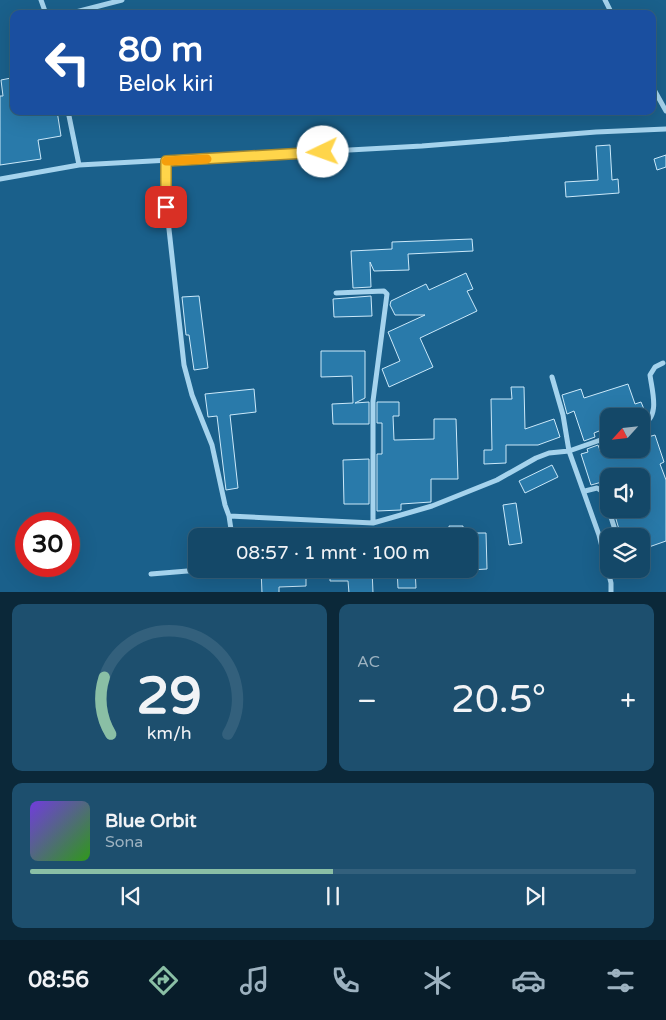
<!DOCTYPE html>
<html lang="id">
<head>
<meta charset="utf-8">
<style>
	:root { --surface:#144868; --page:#1d4f6e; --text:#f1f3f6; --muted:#9db2c0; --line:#33607c; --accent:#8abfa5 }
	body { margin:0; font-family:"Varela Round",sans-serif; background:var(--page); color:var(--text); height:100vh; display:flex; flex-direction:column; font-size:19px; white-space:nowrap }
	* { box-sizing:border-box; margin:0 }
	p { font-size:16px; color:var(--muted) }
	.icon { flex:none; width:28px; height:28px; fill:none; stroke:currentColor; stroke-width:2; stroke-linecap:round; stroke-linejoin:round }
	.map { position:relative; height:592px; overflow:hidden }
	.panel { display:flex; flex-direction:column; gap:12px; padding:12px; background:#0b2839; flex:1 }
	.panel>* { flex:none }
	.top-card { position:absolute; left:10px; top:10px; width:646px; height:105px; border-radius:10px; box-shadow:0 5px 20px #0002,0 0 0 1px var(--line); background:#1a4fa0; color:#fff; overflow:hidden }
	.needle { width:32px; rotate:243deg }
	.fabs { position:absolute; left:600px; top:408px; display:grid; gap:10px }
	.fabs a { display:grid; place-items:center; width:50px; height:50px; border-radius:10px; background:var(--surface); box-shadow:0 5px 20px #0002,0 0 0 1px var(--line); font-size:25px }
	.speed { position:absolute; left:15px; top:512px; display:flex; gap:10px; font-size:25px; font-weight:700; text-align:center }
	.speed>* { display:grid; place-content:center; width:65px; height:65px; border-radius:50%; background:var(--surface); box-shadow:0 5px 20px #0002,0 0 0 1px var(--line); line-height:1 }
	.speed .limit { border:8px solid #d22; background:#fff; color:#111 }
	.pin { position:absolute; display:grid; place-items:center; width:42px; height:42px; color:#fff; margin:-21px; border-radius:10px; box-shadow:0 2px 8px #0006 }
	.me { position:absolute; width:55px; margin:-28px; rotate:267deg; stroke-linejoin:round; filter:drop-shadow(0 0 4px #0008) }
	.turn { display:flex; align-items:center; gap:18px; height:105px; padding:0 25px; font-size:22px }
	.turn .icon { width:65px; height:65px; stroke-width:2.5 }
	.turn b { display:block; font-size:35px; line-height:42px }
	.big { font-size:38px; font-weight:600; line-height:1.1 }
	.panel .card { flex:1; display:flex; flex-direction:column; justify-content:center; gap:8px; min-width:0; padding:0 18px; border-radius:10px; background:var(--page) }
	.panel .dial { align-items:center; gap:0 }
	.dial svg { height:130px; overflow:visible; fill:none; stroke:var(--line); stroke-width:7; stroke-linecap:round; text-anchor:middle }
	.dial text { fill:var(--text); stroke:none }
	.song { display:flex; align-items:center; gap:15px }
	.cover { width:60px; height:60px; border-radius:8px; background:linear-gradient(135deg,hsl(260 70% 55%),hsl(110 70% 35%)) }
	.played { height:5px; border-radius:2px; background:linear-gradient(90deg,var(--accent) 50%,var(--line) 50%) }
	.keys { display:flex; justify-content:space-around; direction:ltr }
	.heat { display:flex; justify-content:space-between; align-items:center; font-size:28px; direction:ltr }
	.panel .tiles { flex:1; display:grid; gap:12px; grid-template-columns:1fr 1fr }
	.card:last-child { grid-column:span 2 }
	.trip { position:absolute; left:188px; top:528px; width:290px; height:50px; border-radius:10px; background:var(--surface); box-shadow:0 5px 20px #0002,0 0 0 1px var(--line); font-weight:600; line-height:50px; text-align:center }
	.tab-bar { display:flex; height:80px; justify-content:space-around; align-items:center; background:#081d2a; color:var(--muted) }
	.tab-bar .icon { width:35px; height:35px }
	.tab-bar .on { color:var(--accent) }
	.tab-bar b { font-size:22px; color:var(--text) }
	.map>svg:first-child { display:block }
	.building { fill:#297aaa; stroke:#cbe9fa }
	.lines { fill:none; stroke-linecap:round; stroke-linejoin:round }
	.minor { stroke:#a5d3ed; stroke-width:5 }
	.route-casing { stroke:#a68a30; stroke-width:12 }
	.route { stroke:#ffd54a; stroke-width:9 }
	.slow { stroke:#f59e0b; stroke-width:9 }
</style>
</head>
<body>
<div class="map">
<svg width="666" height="593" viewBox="0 0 666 593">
	<rect width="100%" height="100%" fill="#1a608b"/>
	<path class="building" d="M11 78 14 111H57L61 136 38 140 41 159 0 165V96H3L1 80Z
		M610 145 612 180 618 179 619 193 566 197 565 182 598 180 596 146Z
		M666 155V167L657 170 654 159Z
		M472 239 473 251 408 254 409 270 374 271 370 262 371 287 353 288 351 251 392 249V242Z
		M466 273 473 289 467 291 477 311 420 338 433 367 389 387 382 369 400 361 388 332 425 315H395L390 305 391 301 426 284 429 290Z
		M199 296 208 368 194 370 189 335H186L182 297Z
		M371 296 372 316 334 317 333 299Z
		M321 351H365V398L355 403 369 402V424H333L332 404 353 403 352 376 321 377Z
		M628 384 635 404 641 402 646 414 640 416H609V427L594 433 595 437 584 441 574 411 567 414 562 395 581 389 584 398Z
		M511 387H524L525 429 554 419 560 437 538 445H506V463L484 464V450H492L491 399H512Z
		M254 389 256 412 230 415 238 488 226 490 217 416 208 417 205 394Z
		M377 402H399V416H393L394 440 434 439V419H456L458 479H431V502L401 504V510L377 511V454H382V423H377Z
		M655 435 664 462 660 464 666 480V541L646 548 642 536H621L613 509H641V470L622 476H609V480L591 485 581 454 588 452 587 449 598 445 601 453 613 449H641V439Z
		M369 459V504H344L343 460Z
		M552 465 558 477 525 493 519 481Z
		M516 503 522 543 509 545 503 505Z
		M449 526H463V536H449Z
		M470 533H486L487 569 470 570Z
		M261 569H306V586L279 587V593H262Z
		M330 569H372L373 593H349L348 581H330Z
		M397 569H415L416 588H398Z"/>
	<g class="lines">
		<path class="minor" d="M41 0 46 14
			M605 0 612 14
			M68 14 122 0
			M652 86 666 111
			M68 111 79 165
			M166 161 165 193 184 365 192 395 212 445 225 505 229 516 373 523 432 506 497 480 536 458 549 453 569 451 599 535 611 583V593
			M0 179 79 165 422 146 596 132 666 129
			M336 293 384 291 387 294 373 401V523
			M552 377 563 415 569 451 609 437
			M641 425C661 418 652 391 650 375L655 367 663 363
			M585 491 597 488 603 492 617 536
			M229 516 232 536
			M151 574 212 569"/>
	</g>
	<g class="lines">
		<defs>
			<path id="route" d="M166 207V161L323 152"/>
		</defs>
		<use href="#route" class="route-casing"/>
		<use href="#route" class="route"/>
		<path class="slow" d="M166 161 207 159"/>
	</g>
</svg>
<div class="fabs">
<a><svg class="needle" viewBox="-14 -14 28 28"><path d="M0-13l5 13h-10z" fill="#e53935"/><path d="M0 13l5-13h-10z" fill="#9db2c0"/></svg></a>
<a><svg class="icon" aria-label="sound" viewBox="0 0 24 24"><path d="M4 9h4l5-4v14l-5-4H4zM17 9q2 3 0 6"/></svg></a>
<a><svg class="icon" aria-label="layers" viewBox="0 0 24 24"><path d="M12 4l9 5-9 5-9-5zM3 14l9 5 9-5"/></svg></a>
</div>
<div class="speed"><div class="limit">30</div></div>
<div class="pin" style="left:166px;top:207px;background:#d93025"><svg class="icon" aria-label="arrive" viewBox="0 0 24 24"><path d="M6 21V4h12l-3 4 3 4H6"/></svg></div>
<svg class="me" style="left:323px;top:152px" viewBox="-20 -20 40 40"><circle r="19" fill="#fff"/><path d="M0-13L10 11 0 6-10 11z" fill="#ffd54a"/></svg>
<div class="trip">08:57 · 1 mnt · 100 m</div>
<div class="top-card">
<div class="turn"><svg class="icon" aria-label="left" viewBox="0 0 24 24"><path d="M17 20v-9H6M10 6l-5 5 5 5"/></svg><div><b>80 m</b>Belok kiri</div></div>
</div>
</div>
<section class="panel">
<div class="tiles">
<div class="card dial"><svg viewBox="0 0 100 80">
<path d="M14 69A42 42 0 1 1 86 69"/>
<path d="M14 69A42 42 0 0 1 10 34" stroke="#8abfa5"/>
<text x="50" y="56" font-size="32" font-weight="700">29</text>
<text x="50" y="72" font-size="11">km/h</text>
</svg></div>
<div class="card"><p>AC</p>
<div class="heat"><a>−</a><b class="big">20.5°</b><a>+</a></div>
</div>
<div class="card">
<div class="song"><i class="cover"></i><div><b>Blue Orbit</b><p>Sona</p></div></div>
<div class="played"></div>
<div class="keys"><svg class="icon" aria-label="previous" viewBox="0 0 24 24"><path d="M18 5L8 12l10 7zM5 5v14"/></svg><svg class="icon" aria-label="pause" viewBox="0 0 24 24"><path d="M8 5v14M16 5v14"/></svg><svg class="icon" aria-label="next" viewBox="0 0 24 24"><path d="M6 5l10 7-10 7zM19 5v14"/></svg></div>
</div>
</div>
</section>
<nav class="tab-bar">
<b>08:56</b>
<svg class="icon on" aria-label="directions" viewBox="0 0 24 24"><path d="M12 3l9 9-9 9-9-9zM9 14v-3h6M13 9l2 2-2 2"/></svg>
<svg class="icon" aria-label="music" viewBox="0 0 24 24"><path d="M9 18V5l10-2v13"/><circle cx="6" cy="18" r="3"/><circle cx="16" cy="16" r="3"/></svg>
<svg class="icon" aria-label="phone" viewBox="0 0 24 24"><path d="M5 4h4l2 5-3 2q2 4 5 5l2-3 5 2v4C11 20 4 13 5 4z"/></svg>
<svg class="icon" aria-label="climate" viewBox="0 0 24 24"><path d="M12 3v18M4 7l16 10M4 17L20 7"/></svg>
<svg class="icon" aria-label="car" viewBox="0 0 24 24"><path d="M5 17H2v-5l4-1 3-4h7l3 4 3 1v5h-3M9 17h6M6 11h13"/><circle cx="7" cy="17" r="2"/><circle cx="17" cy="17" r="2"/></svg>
<svg class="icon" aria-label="filters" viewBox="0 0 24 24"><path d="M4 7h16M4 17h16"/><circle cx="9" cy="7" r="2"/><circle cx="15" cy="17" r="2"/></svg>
</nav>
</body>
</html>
